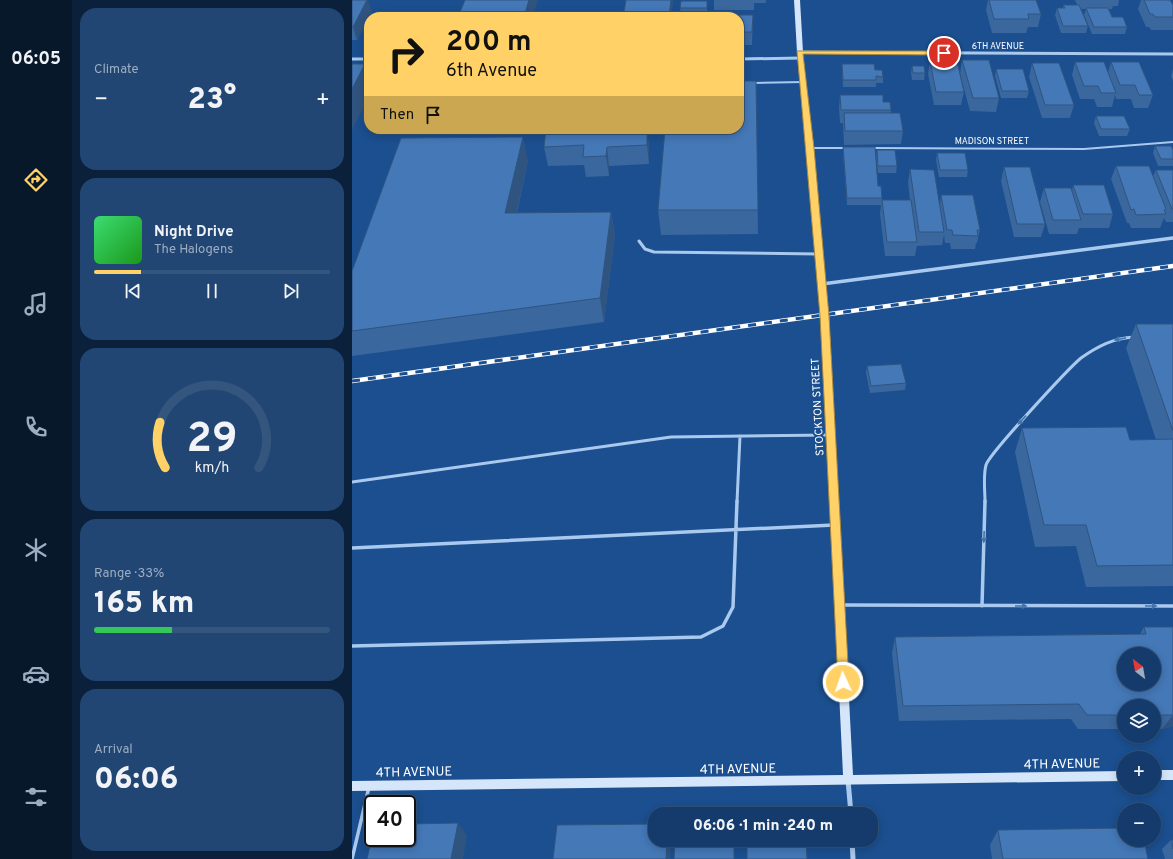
<!DOCTYPE html>
<html lang="en">
<head>
<meta charset="utf-8">
<style>
	:root { --surface:#143b6b; --page:#214673; --text:#f1f3f6; --muted:#9dadc1; --line:#33557e; --accent:#ffd166 }
	body { margin:0; font-family:Overpass,sans-serif; background:var(--page); color:var(--text); height:100vh; display:flex; flex-direction:column; font-size:15px; white-space:nowrap }
	* { box-sizing:border-box; margin:0 }
	p { font-size:13px; color:var(--muted) }
	.icon { flex:none; width:22px; height:22px; fill:none; stroke:currentColor; stroke-width:2; stroke-linecap:round; stroke-linejoin:round }
	.map { position:relative; flex:1; overflow:hidden }
	.panel { display:flex; flex-direction:column; gap:8px; padding:8px; background:#0b203b; width:280px }
	.panel>* { flex:none }
	.guide { position:absolute; left:12px; top:12px; width:380px; height:122px; border-radius:16px; box-shadow:0 2px 10px #0003,0 0 0 1px var(--line); background:#ffd166; color:#111; overflow:hidden }
	.needle { width:26px; rotate:329deg }
	.tools { position:absolute; left:765px; top:647px; display:grid; gap:8px }
	.tools a { display:grid; place-items:center; width:44px; height:44px; border-radius:50%; background:var(--surface); box-shadow:0 2px 10px #0003,0 0 0 1px var(--line); font-size:20px }
	.speed { position:absolute; left:12px; top:795px; display:flex; gap:8px; font-size:20px; font-weight:700; text-align:center }
	.speed>* { display:grid; place-content:center; width:52px; height:52px; border-radius:50%; background:var(--surface); box-shadow:0 2px 10px #0003,0 0 0 1px var(--line); line-height:1 }
	.speed .limit { border:2px solid #111; border-radius:6px; background:#fff; color:#111 }
	.pin { position:absolute; display:grid; place-items:center; width:34px; height:34px; color:#fff; margin:-17px; border:2px solid #fff; border-radius:50%; box-shadow:0 1px 4px #0007 }
	.me { position:absolute; width:44px; margin:-22px; rotate:357deg; stroke-linejoin:round; filter:drop-shadow(0 0 3px #0008) }
	.turn { display:flex; align-items:center; gap:14px; height:84px; padding:0 16px; font-size:18px }
	.turn .icon { width:52px; height:52px; stroke-width:2.5 }
	.turn b { display:block; font-size:28px; line-height:34px }
	.then { display:flex; align-items:center; height:38px; padding:0 16px; background:#0003; gap:8px; font-size:15px }
	.big { font-size:30px; font-weight:800; line-height:1.1 }
	.panel .card { flex:1; display:flex; flex-direction:column; justify-content:center; gap:6px; min-width:0; padding:0 14px; border-radius:16px; background:var(--page) }
	.panel .dial { align-items:center; gap:0 }
	.dial svg { height:104px; overflow:visible; fill:none; stroke:var(--line); stroke-width:7; stroke-linecap:round; text-anchor:middle }
	.dial text { fill:var(--text); stroke:none }
	.song { display:flex; align-items:center; gap:12px }
	.cover { width:48px; height:48px; border-radius:6px; background:linear-gradient(135deg,hsl(140 70% 55%),hsl(120 70% 35%)) }
	.played { height:4px; border-radius:2px; background:linear-gradient(90deg,var(--accent) 20%,var(--line) 20%) }
	.keys { display:flex; justify-content:space-around; direction:ltr }
	.heat { display:flex; justify-content:space-between; align-items:center; font-size:22px; direction:ltr }
	.charge { height:6px; border-radius:3px; background:linear-gradient(90deg,#34c759 33%,var(--line) 0) }
	.trip { position:absolute; left:296px; top:807px; width:230px; height:40px; border-radius:16px; background:var(--surface); box-shadow:0 2px 10px #0003,0 0 0 1px var(--line); font-weight:800; line-height:40px; text-align:center }
	main { display:flex; flex:1; min-height:0 }
	.tabs { display:flex; flex-direction:column; width:72px; justify-content:space-around; align-items:center; background:#08182b; color:var(--muted) }
	.tabs .icon { width:28px; height:28px }
	.tabs .on { color:var(--accent) }
	.tabs b { font-size:18px; color:var(--text) }
	.map>svg:first-child { display:block }
	.lines { fill:none; stroke-linecap:round; stroke-linejoin:round }
	.lane-far2 { stroke:#a9c9ee; stroke-width:2 }
	.lane-far1 { stroke:#a9c9ee; stroke-width:3 }
	.lane { stroke:#a9c9ee; stroke-width:3.5 }
	.street-far2 { stroke:#a9c9ee; stroke-width:3 }
	.street-far1 { stroke:#a9c9ee; stroke-width:3.5 }
	.street { stroke:#a9c9ee; stroke-width:5 }
	.secondary { fill:#d6e6fa; fill-rule:evenodd }
	.rail-casing { stroke:#fff; stroke-width:4.5 }
	.rail { stroke:#1b4f8f; stroke-width:3; stroke-dasharray:8; stroke-linecap:butt }
	.wall { fill:#3a679d }
	.shaded-wall { fill:#305480 }
	.building { fill:#4478b7; stroke:#305480; fill-rule:evenodd }
	.oneway { fill:#4674ac }
	.route { fill:#ffd166; stroke:#a68842 }
	.labels { text-anchor:middle; stroke-width:4; stroke-linejoin:round; paint-order:stroke }
	.far-street-label { font-size:9px; fill:#fff; stroke:#1b4f8f }
	.street-label { font-size:11px; fill:#fff; stroke:#1b4f8f }
	.near-street-label { font-size:13px; fill:#fff; stroke:#1b4f8f }
</style>
</head>
<body>
<main>
<nav class="tabs">
<b>06:05</b>
<svg class="icon on" aria-label="directions" viewBox="0 0 24 24"><path d="M12 3l9 9-9 9-9-9zM9 14v-3h6M13 9l2 2-2 2"/></svg>
<svg class="icon" aria-label="music" viewBox="0 0 24 24"><path d="M9 18V5l10-2v13"/><circle cx="6" cy="18" r="3"/><circle cx="16" cy="16" r="3"/></svg>
<svg class="icon" aria-label="phone" viewBox="0 0 24 24"><path d="M5 4h4l2 5-3 2q2 4 5 5l2-3 5 2v4C11 20 4 13 5 4z"/></svg>
<svg class="icon" aria-label="climate" viewBox="0 0 24 24"><path d="M12 3v18M4 7l16 10M4 17L20 7"/></svg>
<svg class="icon" aria-label="car" viewBox="0 0 24 24"><path d="M5 17H2v-5l4-1 3-4h7l3 4 3 1v5h-3M9 17h6M6 11h13"/><circle cx="7" cy="17" r="2"/><circle cx="17" cy="17" r="2"/></svg>
<svg class="icon" aria-label="filters" viewBox="0 0 24 24"><path d="M4 7h16M4 17h16"/><circle cx="9" cy="7" r="2"/><circle cx="15" cy="17" r="2"/></svg>
</nav>
<section class="panel">
<div class="card"><p>Climate</p>
<div class="heat"><a>−</a><b class="big">23°</b><a>+</a></div>
</div>
<div class="card">
<div class="song"><i class="cover"></i><div><b>Night Drive</b><p>The Halogens</p></div></div>
<div class="played"></div>
<div class="keys"><svg class="icon" aria-label="previous" viewBox="0 0 24 24"><path d="M18 5L8 12l10 7zM5 5v14"/></svg><svg class="icon" aria-label="pause" viewBox="0 0 24 24"><path d="M8 5v14M16 5v14"/></svg><svg class="icon" aria-label="next" viewBox="0 0 24 24"><path d="M6 5l10 7-10 7zM19 5v14"/></svg></div>
</div>
<div class="card dial"><svg viewBox="0 0 100 80">
<path d="M14 69A42 42 0 1 1 86 69"/>
<path d="M14 69A42 42 0 0 1 10 34" stroke="#ffd166"/>
<text x="50" y="56" font-size="32" font-weight="700">29</text>
<text x="50" y="72" font-size="11">km/h</text>
</svg></div>
<div class="card"><p>Range · 33%</p><b class="big">165 km</b><div class="charge"></div></div>
<div class="card"><p>Arrival</p><b class="big">06:06</b></div>
</section>
<div class="map">
<svg width="821" height="859" viewBox="0 0 821 859">
	<rect width="100%" height="100%" fill="#1b4f8f"/>
	<g class="lines">
		<path class="lane-far2" d="M401 83 451 82
			M458 148H495
			M519 148 732 149 821 142"/>
		<path class="lane-far1" d="M287 241 293 249 302 252 467 254
			M0 482 319 437 479 435
			M385 502 388 436
			M633 502C633 490 631 476 634 465 637 454 717 368 729 358 746 346 762 338 782 337"/>
		<path class="lane" d="M0 548 482 525
			M489 605 821 606
			M630 606 633 501
			M0 646 349 637 371 626 381 607 385 501
			M0 859 17 787"/>
		<path class="street-far2" d="M448 52 821 54
			M0 59H17
			M387 59 449 58"/>
		<path class="street-far1" d="M470 284 821 238"/>
		<path class="street" d="M496 780 499 814
			M500 840 501 859"/>
		<path class="secondary" d="M442 0H448L451 52 477 316 501 775 772 771V781L0 791V781L491 775 469 316 445 52Z
			M802 770H821V780H802Z"/>
		<defs>
			<path id="rail" d="M0 381 821 266"/>
		</defs>
		<use href="#rail" class="rail-casing"/>
		<use href="#rail" class="rail"/>
	</g>
	<path class="wall" d="M0 0 20 11 5 40H0Z
		M362 0H414V3H402V10H362Z
		M636 0H684L689 14 686 27H676L674 33H640L634 10Z
		M723 0H767L766 6H761L760 9H757L760 17 775 27 773 34H740L732 15 734 9H729L736 26 734 33H709L703 15 705 8H711V5H725Z
		M789 0H818L821 5V30H799L797 27H794L786 9Z
		M355 1V15H329L328 8Z
		M401 15 400 45H387V17Z
		M610 60 647 98 644 112 618 111 608 74Z
		M578 61 612 92 609 105H582L576 74Z
		M723 62 756 73 759 62 801 95 796 108H782L779 99H764L763 95 760 107H745L742 99H728L720 75Z
		M680 63 722 105 718 118H690L677 77Z
		M490 64 523 70 531 77V83H524V87H491L490 71Z
		M560 66 573 73 572 80H560L559 73Z
		M644 69 677 91 675 98H649L643 76Z
		M821 69V81L819 76Z
		M404 81 406 234 309 235 306 210Z
		M488 95 531 102 539 110V113L551 131 549 144 492 145 491 123H488L487 108Z
		M744 116 778 129 775 136H747L742 123Z
		M295 129 297 147V164L257 166V176L234 177 232 165 196 166 192 147Z
		M803 146 821 150V166H806L801 153Z
		M491 147 526 186 530 198V200H558L556 183 558 169 588 205 589 195 628 230 625 243H624L623 249H599L598 243H593L592 235 590 245 565 246V245L563 256H533L528 214 529 205H495L491 154Z
		M525 150 545 166 544 173H526L524 157Z
		M585 153 616 170 615 177H587L584 160Z
		M176 161 165 213 259 212 263 236 252 322 0 356V271Z
		M764 166 801 176 804 170H821V222H814L812 218 808 228H779L777 223H775L759 179Z
		M652 167 693 224 689 237H662L649 181Z
		M721 185 761 214 757 228H727L725 234H697L688 202 692 188 720 191Z
		M784 324H821V586L734 587 724 546 683 547 663 452 670 428 778 440H804L774 348Z
		M515 366 554 383 553 390 518 393 514 373Z
		M792 627H821V726L810 729H802V706H772V729H726L719 719 547 721 540 653 543 637 788 634Z
		M646 830 796 859H640L638 845Z
		M819 840H821V859H813L810 849Z"/>
	<path class="shaded-wall" d="M15 0H16L20 11 5 40 1 27Z
		M177 0H186L181 17H172Z
		M319 0H321V3L319 17H317Z
		M13 64 17 75V97L0 130V89Z
		M295 129 297 147V164L295 145Z
		M171 137 176 161 159 237 153 213Z
		M255 147 257 166V176L254 156Z
		M259 212 263 236 252 322 248 298Z
		M821 715V726L810 729Z
		M106 823 115 836 111 859H99Z
		M315 840H319L318 859H314Z"/>
	<path class="building" d="M0 0H15L1 27H0Z
		M113 0H177L172 17H106Z
		M274 0H319L317 17H271Z
		M637 0H684L689 14H676L677 19H642Z
		M792 0H818L821 5V17H803L801 14H798Z
		M329 1H355V8H328Z
		M711 5H727L736 26H711L705 8H713Z
		M734 8H756L760 17H771L775 27H742Z
		M361 15H401L400 32H387V17H361Z
		M610 60H637L647 98H621Z
		M578 61H605L612 92H584Z
		M723 62H752L764 93H749L746 86H732Z
		M759 62H787L801 95H787L783 85H768Z
		M680 63H707L722 105H693Z
		M0 64H13L0 89Z
		M490 64H522L523 70H530L531 77 524 76V80H491Z
		M560 66H572L573 73H561Z
		M644 69H671L677 91H650Z
		M387 81H404L406 210H306L313 129H387Z
		M488 95H531V102H538L539 110H489Z
		M492 113H548L551 131H493Z
		M744 116H772L778 129H749Z
		M194 129H295V145L255 147 254 156 231 157 232 145 192 147Z
		M171 137 153 213 259 212 248 298 0 331V271L49 138Z
		M803 146H819L821 150V159H809Z
		M491 147H523L526 186H529L530 198H495Z
		M525 150H543L545 166H526Z
		M585 153H613L616 170H588Z
		M764 166H797L814 209 812 210 814 214 784 215 782 209 779 210Z
		M652 167H678L693 224H665Z
		M558 169 582 170 592 232H567Z
		M804 170H821V209H820Z
		M721 185H752L761 214H731Z
		M692 188H719L729 220H701Z
		M589 195H621L628 230H625L626 236 601 235 600 230H595Z
		M530 200H559L565 242H535Z
		M784 324H821V431Z
		M549 364 554 383 519 386 515 366Z
		M774 427 778 440 821 439V565L745 566 734 525H692L670 428Z
		M792 627H821V715H802V706H772V715H735L727 704 551 706 543 637 794 634ZM772 654H802V684H772Z
		M106 823 99 859H15L21 833V838H55V824Z
		M303 824V840H315L314 859H201L205 825Z
		M772 828V840H792L796 859H651L646 830Z
		M323 840H382V859H322Z
		M395 840H454L455 859H395Z
		M819 840H821V849Z"/>
	<defs><path id="oneway-solid" d="M-6-.8H1V-3.2L6.5 0L1 3.2V.8H-6Z"/></defs>
	<g class="oneway">
		<use href="#oneway-solid" transform="translate(768 339) rotate(169)"/>
		<use href="#oneway-solid" transform="translate(670 420) rotate(133)"/>
		<use href="#oneway-solid" transform="translate(632 537) rotate(92)"/>
		<use href="#oneway-solid" transform="translate(669 606)"/>
		<use href="#oneway-solid" transform="translate(799 606)"/>
	</g>
	<path class="route" d="M445 51H592L596 53 592 55 451 54 462 148 477 316 497 682 495 686 491 687 487 686 486 682 468 316Z"/>
	<g class="labels">
		<g class="far-street-label">
			<text x="646" y="49">6TH AVENUE</text>
			<text x="640" y="144">MADISON STREET</text>
		</g>
		<g class="street-label">
			<text transform="translate(465 407) rotate(-93)" y="4">STOCKTON STREET</text>
		</g>
		<g class="near-street-label">
			<text transform="translate(710 763) rotate(-1)" y="5">4TH AVENUE</text>
			<text transform="translate(386 768) rotate(-1)" y="5">4TH AVENUE</text>
			<text transform="translate(62 771) rotate(-1)" y="5">4TH AVENUE</text>
		</g>
	</g>
</svg>
<div class="tools">
<a><svg class="needle" viewBox="-14 -14 28 28"><path d="M0-13l5 13h-10z" fill="#e53935"/><path d="M0 13l5-13h-10z" fill="#9dadc1"/></svg></a>
<a><svg class="icon" aria-label="layers" viewBox="0 0 24 24"><path d="M12 4l9 5-9 5-9-5zM3 14l9 5 9-5"/></svg></a>
<a>+</a>
<a>−</a>
</div>
<div class="speed"><div class="limit">40</div></div>
<div class="pin" style="left:592px;top:53px;background:#d93025"><svg class="icon" aria-label="arrive" viewBox="0 0 24 24"><path d="M6 21V4h12l-3 4 3 4H6"/></svg></div>
<svg class="me" style="left:491px;top:682px" viewBox="-20 -20 40 40"><circle r="17" fill="#ffd166" stroke="#fff" stroke-width="3"/><path d="M0-11L8 9 0 5-8 9z" fill="#fff"/></svg>
<div class="trip">06:06 · 1 min · 240 m</div>
<div class="guide">
<div class="turn"><svg class="icon" aria-label="right" viewBox="0 0 24 24"><path d="M7 20v-9h11M14 6l5 5-5 5"/></svg><div><b>200 m</b>6th Avenue</div></div>
<div class="then">Then<svg class="icon" aria-label="arrive" viewBox="0 0 24 24"><path d="M6 21V4h12l-3 4 3 4H6"/></svg></div>
</div>
</div>
</main>
</body>
</html>
